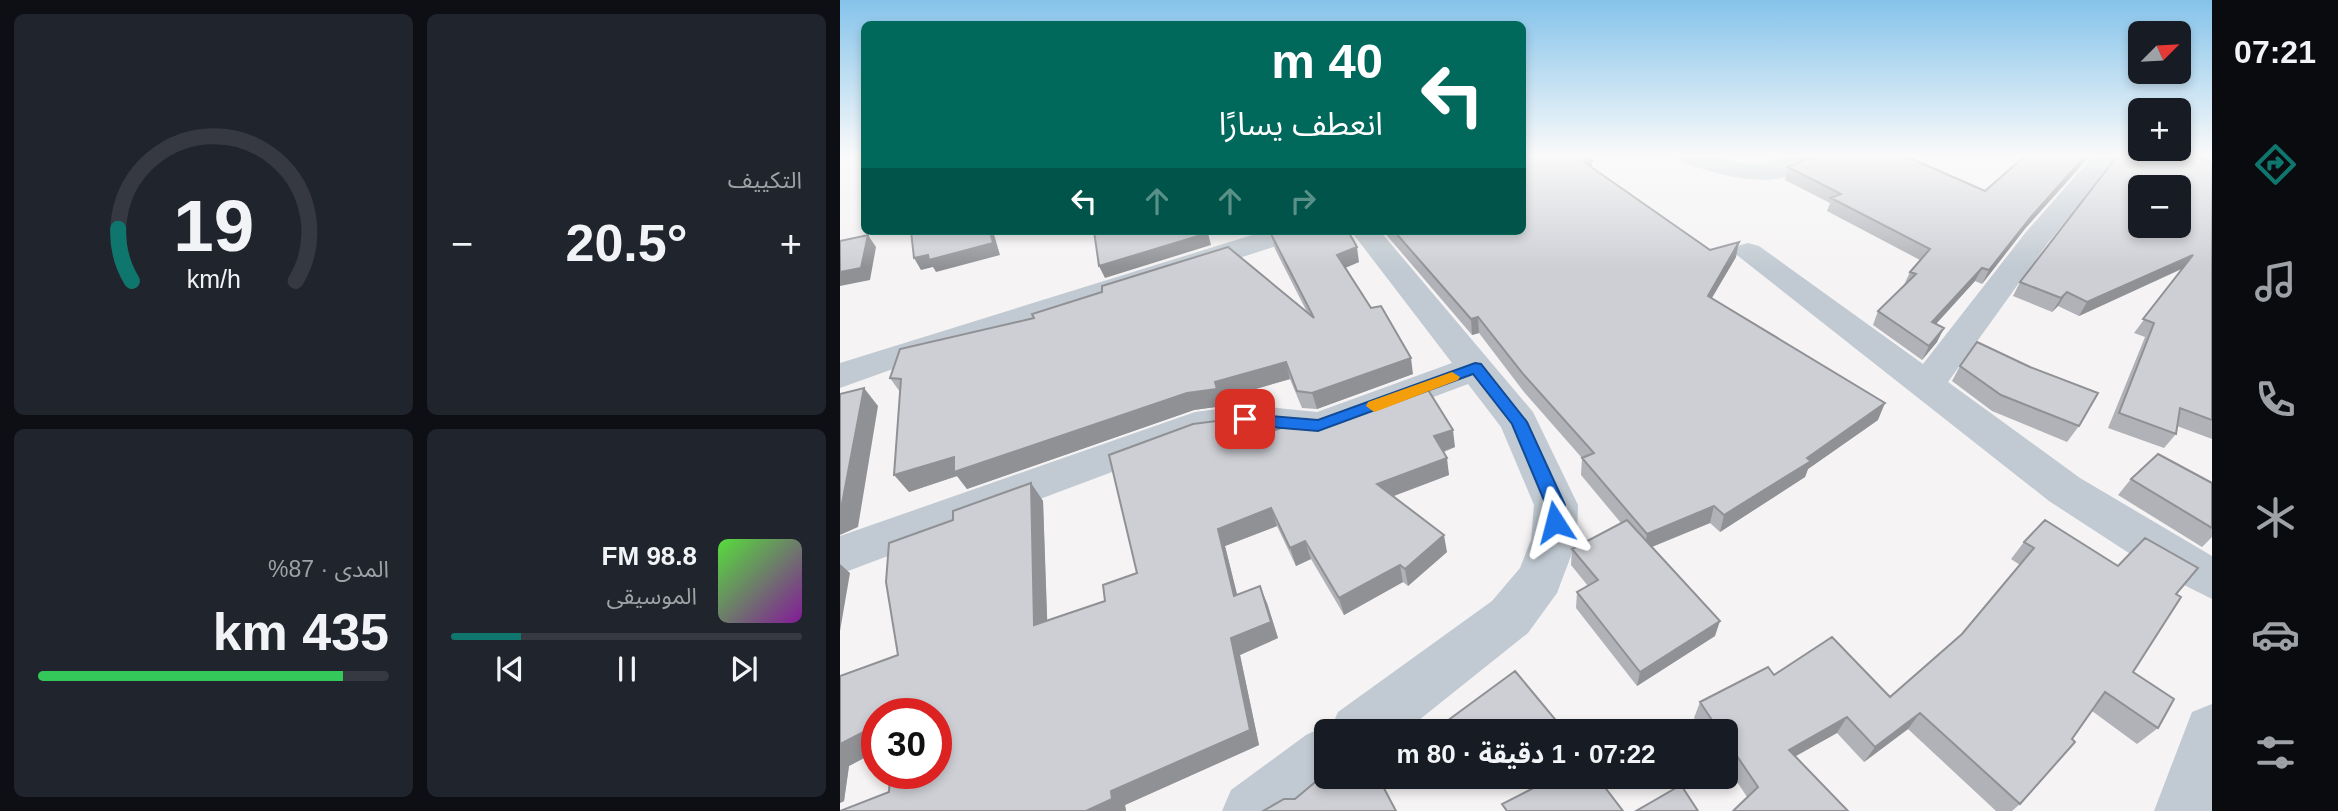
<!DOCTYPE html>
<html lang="ar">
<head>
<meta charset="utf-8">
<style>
	:root { --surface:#171b24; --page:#20242c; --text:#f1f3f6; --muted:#9ea1a6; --line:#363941; --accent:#0f766e }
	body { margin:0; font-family:Arial,"Noto Sans Arabic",sans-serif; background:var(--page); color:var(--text); direction:rtl; height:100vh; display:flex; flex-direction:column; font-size:26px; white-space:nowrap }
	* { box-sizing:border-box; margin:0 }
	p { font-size:23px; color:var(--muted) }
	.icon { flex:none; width:38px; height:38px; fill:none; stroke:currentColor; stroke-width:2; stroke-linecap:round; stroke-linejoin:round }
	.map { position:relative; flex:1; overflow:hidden; direction:ltr }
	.side { display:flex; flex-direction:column; gap:14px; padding:14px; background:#0d0f14; width:840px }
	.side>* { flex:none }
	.banner { position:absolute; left:21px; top:21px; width:665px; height:214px; border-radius:10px; box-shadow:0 4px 10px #0003; direction:rtl; background:#00695c; color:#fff; overflow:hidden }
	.needle { width:46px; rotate:66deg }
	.fabs { position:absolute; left:1288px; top:21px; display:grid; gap:14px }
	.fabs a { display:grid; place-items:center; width:63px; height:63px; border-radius:10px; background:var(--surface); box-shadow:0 4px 10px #0003; font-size:35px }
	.speed { position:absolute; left:21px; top:698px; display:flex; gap:14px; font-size:35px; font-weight:700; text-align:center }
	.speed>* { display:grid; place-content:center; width:91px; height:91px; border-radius:50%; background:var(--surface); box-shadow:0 4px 10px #0003; line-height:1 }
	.speed .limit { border:10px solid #d22; background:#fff; color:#111 }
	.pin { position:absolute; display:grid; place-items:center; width:60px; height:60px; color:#fff; margin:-30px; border-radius:14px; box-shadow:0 4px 10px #0006 }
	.me { position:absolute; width:77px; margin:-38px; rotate:351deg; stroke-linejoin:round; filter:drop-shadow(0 0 5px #0008) }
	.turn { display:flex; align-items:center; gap:24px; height:147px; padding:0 28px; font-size:32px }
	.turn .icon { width:91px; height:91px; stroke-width:2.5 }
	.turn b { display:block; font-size:49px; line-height:60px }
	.lanes { display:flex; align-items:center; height:66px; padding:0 28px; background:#0003; justify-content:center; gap:35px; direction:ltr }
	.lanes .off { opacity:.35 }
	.big { font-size:52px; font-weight:700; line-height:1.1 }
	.side .tile { flex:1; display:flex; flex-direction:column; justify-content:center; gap:10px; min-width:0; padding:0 24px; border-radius:10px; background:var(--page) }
	.side .dial { align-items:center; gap:0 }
	.dial svg { height:182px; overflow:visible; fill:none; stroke:var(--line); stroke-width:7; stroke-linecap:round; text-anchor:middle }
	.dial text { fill:var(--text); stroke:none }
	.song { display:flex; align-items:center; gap:21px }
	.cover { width:84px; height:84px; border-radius:10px; background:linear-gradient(135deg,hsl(110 70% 55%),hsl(290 70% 35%)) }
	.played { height:7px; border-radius:4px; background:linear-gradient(90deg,var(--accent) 20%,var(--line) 20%) }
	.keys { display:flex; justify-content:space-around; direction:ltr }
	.heat { display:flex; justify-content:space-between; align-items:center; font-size:38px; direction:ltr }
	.charge { height:10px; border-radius:5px; background:linear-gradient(90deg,#34c759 87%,var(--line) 0) }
	.side .tiles { flex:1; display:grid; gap:14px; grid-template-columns:repeat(2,1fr) }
	.trip { position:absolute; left:474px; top:719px; width:424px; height:70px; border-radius:10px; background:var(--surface); box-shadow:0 4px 10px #0003; font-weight:700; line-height:70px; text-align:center; direction:rtl }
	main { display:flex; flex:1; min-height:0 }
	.dock { display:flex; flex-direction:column; width:126px; justify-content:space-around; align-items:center; background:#090b0e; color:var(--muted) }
	.dock .icon { width:49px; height:49px }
	.dock .on { color:var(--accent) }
	.dock b { font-size:32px; color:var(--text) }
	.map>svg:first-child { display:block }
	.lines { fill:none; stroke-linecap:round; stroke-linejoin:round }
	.minor { fill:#c1cad2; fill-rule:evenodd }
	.wall { fill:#b0b2b7 }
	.shaded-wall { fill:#909195 }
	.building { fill:#cdcfd5; stroke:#909195; stroke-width:2; fill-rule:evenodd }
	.route { fill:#1a73e8; stroke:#114b97; stroke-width:2 }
	.slow { fill:#f59e0b }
</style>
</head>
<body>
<main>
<nav class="dock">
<b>07:21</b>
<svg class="icon on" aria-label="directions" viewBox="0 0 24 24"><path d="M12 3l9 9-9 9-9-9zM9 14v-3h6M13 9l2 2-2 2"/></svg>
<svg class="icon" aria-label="music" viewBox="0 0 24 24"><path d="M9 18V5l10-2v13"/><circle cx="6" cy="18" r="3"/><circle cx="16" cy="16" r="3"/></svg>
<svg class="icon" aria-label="phone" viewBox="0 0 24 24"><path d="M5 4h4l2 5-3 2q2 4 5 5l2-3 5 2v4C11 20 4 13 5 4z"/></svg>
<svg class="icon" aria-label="climate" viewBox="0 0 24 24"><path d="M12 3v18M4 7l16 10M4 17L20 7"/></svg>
<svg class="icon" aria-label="car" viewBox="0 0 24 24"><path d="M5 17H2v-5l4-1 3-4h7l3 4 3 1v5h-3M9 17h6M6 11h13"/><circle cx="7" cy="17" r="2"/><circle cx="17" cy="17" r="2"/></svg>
<svg class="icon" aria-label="filters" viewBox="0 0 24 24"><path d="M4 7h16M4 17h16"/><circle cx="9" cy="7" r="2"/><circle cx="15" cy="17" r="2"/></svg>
</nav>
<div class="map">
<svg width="1372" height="811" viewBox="0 0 1372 811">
	<rect width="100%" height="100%" fill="#f5f3f3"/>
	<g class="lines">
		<path class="minor" d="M835 155H871L895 162 923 164 950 155H980C956 191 897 180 863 169 853 166 840 164 835 155Z
			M1254 155H1280L1207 244 1108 382 1240 478 1372 556V599L1318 572 1209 501 893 252 897 246 908 243 919 246 1083 364 1186 232Z
			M425 231H469L465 237 78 360 0 388V363Z
			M511 231H540L693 412 738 505 737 540 717 593 688 633 564 732H486V777H504L461 811H382L391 790 466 735 486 726 491 728 498 712 652 601 680 568 691 540 694 505 661 427 628 384 479 440 406 433 360 439 0 574V536L355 412 406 405 477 412 612 363Z
			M1372 704V811H1314L1352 712Z"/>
	</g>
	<path class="wall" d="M752 161V167L870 250 896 257 872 298 1038 420 968 469 965 477 880 532 870 523 812 547 875 636 797 686 736 608 737 592 748 586 731 565 732 549 781 523 741 475 742 458 684 392 639 333 632 335 543 231H682Z
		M1372 162V439L1337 426 1336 434 1324 448 1268 428 1305 337 1294 333 1342 269 1239 316 1218 306 1212 312 1173 296 1180 282Z
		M948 167 1184 230 1142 284 1135 281 1096 324 1097 342 1082 360 1033 325 1038 311 1064 285 1070 272 1080 260 987 211 990 203 945 180Z
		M431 234 519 262 505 268 573 374 477 409 462 408 450 379 381 399 383 406 354 410 127 489 117 476 69 492 60 392 50 378 467 312 435 249Z
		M1120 366 1239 426 1227 442 1152 411 1112 381Z
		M390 438 405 441 615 447 604 452 609 475 554 496 607 552 568 586 563 582 504 615 471 559 456 566 437 526 385 546 397 595 427 603 438 638 400 655 419 745 285 805 286 811H0L96 774 37 714V751L9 766 4 801 0 803V676L58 655 113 520 191 483 203 501 207 621 265 601 297 573Z
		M1291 479 1372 483V537L1362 547 1278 495Z
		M1184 542 1278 566 1336 594 1293 672 1318 728 1297 744 1252 711 1180 804 1172 811H1156L1068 729 1024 762 997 733 955 756 907 797 886 765V732H863L854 718 860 702 934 675 1050 697 1122 634 1180 565 1171 559Z
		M634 777H657L641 787Z"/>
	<path class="shaded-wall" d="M1246 155H1251L1184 230 1142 284 1149 270 1191 217Z
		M752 161 751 175 744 162Z
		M150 231H153L160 255 96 272 93 267 81 270 74 258 88 255Z
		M368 233 371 245 265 278 259 266Z
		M28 235 36 247 30 280 0 286V272Z
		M899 242 896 257 864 311 868 296Z
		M517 247 519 262 500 270 497 255Z
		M1353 255 1343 268 1239 316 1247 302Z
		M1142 268 1135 281 1085 336 1092 322Z
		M1227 292 1218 306 1212 312 1221 298Z
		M638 317 639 333 632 335 631 319Z
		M1104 328 1097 342 1082 360 1089 346Z
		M571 358 573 374 477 409 472 393Z
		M446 362 450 379 381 399 383 406 354 410 127 489 117 476 69 492 54 475 114 457Z
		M24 388 38 406 18 527 0 535V510Z
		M1045 403 1038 420 968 469 965 477 880 532 884 515Z
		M613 430 615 447 596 454 594 436Z
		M607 458 609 475 540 501 537 484Z
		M191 483 203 501 208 642 194 625Z
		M874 506 870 523 804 550 807 534Z
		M431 508 437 526 385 546 402 614 394 596 378 529Z
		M604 535 607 552 568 586 565 569Z
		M465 541 471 559 456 566 450 548Z
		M0 564 10 573 0 631Z
		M560 565 563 582 504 615 499 598Z
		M420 586 427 603 438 638 400 655 419 745 285 805 286 811H246L271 791 391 638Z
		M880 621 875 636 797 686 800 672Z
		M1080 713 1068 729 1024 762 1035 747Z
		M1007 717 997 733 940 765 949 750Z
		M719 724 718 732H707Z
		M37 725V751L9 766 4 801 0 803V744Z
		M640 777H657L641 787Z"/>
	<path class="building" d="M682 155H743L752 161 744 162 870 250 899 242 868 296 1045 403 967 458 971 461 884 515 874 506 807 534 742 458 754 453 684 375 638 317 631 319 554 231H682Z
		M977 155H1063L1145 191 1186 155H1246L1191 217 1149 270 1142 268 1092 322 1104 328 1089 346 1038 311 1076 274 1070 272 1090 249 991 198 1001 194 948 167Z
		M1278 155H1348L1372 162V420L1340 408 1336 434 1279 413 1314 323 1303 319 1353 255 1247 302 1227 292 1221 298 1180 282ZM1300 187H1339V226H1300Z
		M71 231H150L153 243 89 260 88 255 74 258Z
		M254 231H365L368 233 259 266Z
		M441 231H508L517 247 497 255 531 308 541 306 571 358 472 393 457 391 446 362 375 382 377 389 347 393 114 472V457L54 475 61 379 50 378 60 349 194 318 192 314 262 292V286L388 247 474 318 431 234Z
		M28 235 21 268 0 272V241Z
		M1137 342 1190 367 1258 393 1239 426 1161 395 1120 366Z
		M585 385 613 430 594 436 607 458 537 484 604 535 565 569 560 565 499 598 465 541 450 548 431 508 378 529 394 596 420 586 431 622 391 638 410 730 271 791 272 799 246 811H0L49 792 50 774H96V714H37V725L0 744V676L58 655 46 582 49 543 113 520V511L191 483 194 625 265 601 263 585 297 573 269 455 353 424 384 420 388 439 403 434 405 441 455 423 475 425Z
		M24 388 1 509 0 510V394Z
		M1318 454 1372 483V528L1291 479Z
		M787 520 880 621 800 672 737 592 758 580 732 549Z
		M1205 520 1278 566 1305 538 1358 568 1336 594 1341 597 1293 672 1334 699 1318 728 1265 692 1232 739 1235 742 1180 804 1080 713 1035 747 1007 717 949 750 1008 811H893L918 787 886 740V732H880L860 702 928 667 934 675 992 637 1050 697 1122 634 1194 548 1184 542Z
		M675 671 719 724 707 732H609L603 724Z
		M486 773V777H538L556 811H423L444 799H455Z
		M715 777H757L783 811H667L662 804Z
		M841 785 858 811H796Z"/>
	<linearGradient id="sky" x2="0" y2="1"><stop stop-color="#85c3ea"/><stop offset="0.58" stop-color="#fafafa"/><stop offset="1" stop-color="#fafafa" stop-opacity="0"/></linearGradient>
	<rect width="1372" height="268" fill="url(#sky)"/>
	<path class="route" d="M635 363 641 364 687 422 725 505 721 528H708L706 505 672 424 633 374 478 431 405 425 397 419 405 414 478 420Z"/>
	<path class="slow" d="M612 372 620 377 618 380 540 410 534 412 526 406 528 402Z"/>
</svg>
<div class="fabs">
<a><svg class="needle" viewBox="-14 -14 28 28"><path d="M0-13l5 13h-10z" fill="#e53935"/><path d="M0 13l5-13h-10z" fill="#9ea1a6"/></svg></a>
<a>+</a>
<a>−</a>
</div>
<div class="speed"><div class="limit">30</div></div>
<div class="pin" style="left:405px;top:419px;background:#d93025"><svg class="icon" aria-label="arrive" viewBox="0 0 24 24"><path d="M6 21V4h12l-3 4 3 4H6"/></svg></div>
<svg class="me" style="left:715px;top:522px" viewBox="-20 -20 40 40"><path d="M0-17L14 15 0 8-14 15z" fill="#1a73e8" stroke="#fff" stroke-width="4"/></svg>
<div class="trip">07:22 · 1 دقيقة · 80 m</div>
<div class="banner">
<div class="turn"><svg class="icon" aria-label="left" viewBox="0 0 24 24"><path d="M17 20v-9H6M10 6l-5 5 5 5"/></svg><div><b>40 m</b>انعطف يسارًا</div></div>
<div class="lanes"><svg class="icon" aria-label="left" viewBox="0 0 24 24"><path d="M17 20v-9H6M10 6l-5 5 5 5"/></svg><svg class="icon off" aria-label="ahead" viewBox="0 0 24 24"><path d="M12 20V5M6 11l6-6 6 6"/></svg><svg class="icon off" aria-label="ahead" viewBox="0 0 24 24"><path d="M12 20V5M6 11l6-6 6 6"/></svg><svg class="icon off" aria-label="right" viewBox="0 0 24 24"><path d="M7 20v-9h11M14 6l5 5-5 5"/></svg></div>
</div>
</div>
<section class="side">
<div class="tiles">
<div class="tile"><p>التكييف</p>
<div class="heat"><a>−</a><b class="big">20.5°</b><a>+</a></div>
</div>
<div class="tile dial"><svg viewBox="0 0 100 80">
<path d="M14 69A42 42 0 1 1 86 69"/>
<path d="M14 69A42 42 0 0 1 8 46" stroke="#0f766e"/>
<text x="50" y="56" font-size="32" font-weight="700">19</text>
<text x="50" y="72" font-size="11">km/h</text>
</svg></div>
<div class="tile">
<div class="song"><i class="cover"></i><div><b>98.8 FM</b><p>الموسيقى</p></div></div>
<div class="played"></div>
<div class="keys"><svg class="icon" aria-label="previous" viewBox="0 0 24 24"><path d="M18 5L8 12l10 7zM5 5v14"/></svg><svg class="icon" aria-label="pause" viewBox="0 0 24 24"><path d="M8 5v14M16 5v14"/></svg><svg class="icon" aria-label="next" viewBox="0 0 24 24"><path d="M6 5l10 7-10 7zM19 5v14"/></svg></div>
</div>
<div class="tile"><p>المدى · 87%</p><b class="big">435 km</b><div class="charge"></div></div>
</div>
</section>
</main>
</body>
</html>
